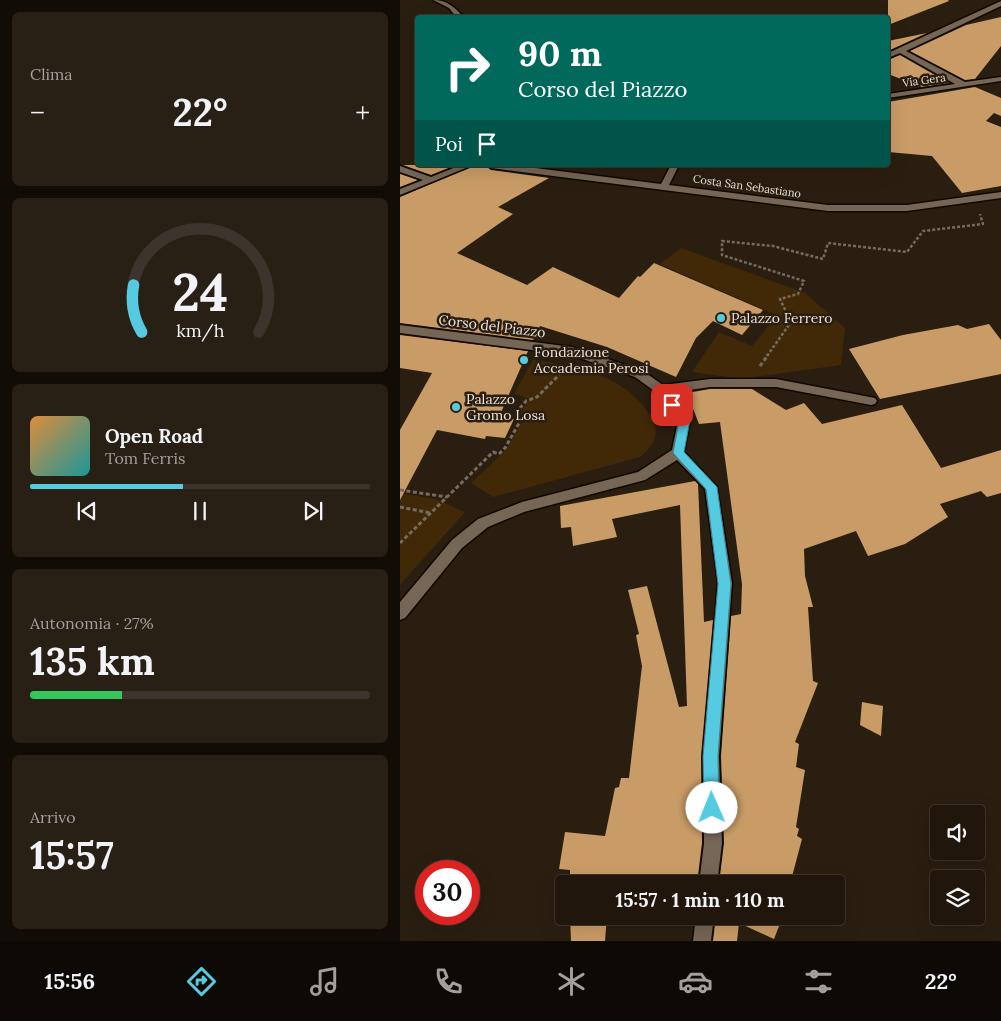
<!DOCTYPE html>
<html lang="it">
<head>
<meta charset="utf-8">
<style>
	:root { --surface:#20160c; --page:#281f15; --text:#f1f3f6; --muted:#a29f9d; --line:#3d352d; --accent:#55cae0 }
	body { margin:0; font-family:Lora,serif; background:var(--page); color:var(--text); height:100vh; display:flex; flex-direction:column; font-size:19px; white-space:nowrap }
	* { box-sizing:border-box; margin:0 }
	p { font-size:16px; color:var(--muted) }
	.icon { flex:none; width:28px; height:28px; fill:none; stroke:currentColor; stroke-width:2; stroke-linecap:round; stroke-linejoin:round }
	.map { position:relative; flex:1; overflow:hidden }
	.details { display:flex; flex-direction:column; gap:12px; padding:12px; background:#120c07; width:400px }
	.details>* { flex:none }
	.top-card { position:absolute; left:15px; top:15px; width:475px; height:152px; border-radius:5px; box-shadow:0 5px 20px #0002,0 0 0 1px var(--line); background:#00695c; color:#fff; overflow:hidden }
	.fabs { position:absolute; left:530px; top:805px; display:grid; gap:10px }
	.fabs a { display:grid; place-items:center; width:55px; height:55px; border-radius:5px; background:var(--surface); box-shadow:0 5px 20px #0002,0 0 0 1px var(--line); font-size:25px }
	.speed { position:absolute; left:15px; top:860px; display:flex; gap:10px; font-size:25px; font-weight:700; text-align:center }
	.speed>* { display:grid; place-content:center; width:65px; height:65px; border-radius:50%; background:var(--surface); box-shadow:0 5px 20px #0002,0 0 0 1px var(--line); line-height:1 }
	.speed .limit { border:8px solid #d22; background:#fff; color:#111 }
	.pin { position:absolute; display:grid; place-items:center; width:42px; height:42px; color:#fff; margin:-21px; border-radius:10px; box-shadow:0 2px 8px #0006 }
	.me { position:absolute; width:55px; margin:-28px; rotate:359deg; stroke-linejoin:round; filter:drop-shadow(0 0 4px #0008) }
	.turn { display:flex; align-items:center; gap:18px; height:105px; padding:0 20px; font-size:22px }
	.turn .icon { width:65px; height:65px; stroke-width:2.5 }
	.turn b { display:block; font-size:35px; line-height:42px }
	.then { display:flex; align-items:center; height:48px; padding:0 20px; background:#0003; gap:10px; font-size:19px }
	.big { font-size:38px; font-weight:700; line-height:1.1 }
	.details .tile { flex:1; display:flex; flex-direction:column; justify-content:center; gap:8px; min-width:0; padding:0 18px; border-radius:8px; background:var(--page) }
	.details .dial { align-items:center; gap:0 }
	.dial svg { height:130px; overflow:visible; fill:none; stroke:var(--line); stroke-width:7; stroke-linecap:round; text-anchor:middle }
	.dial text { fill:var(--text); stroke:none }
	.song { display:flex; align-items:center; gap:15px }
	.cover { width:60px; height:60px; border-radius:8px; background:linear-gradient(135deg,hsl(30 70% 55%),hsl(180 70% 35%)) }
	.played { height:5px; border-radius:2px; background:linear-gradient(90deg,var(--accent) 45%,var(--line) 45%) }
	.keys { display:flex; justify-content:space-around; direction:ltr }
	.heat { display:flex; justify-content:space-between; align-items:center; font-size:28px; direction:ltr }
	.charge { height:8px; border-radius:4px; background:linear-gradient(90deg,#34c759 27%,var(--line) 0) }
	.trip { position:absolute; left:155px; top:875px; width:290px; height:50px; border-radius:5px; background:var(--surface); box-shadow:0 5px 20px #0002,0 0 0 1px var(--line); font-weight:700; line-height:50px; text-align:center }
	.dock { display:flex; height:80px; justify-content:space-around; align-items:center; background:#0d0905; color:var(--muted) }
	.dock .icon { width:35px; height:35px }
	.dock .selected { color:var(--accent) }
	.dock b { font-size:22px; color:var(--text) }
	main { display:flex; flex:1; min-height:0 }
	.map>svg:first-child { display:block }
	.green { fill:#412908 }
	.building { fill:#c99c67 }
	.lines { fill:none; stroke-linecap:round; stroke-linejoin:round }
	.minor-casing { stroke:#120800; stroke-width:3 }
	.path-far1 { stroke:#766b5f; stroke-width:2.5; stroke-dasharray:3 2; stroke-linecap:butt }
	.path { stroke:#766b5f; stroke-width:3; stroke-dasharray:4 2.5; stroke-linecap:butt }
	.minor { fill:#756656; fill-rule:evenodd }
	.route { fill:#55cae0; stroke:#378392 }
	.poi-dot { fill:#55cae0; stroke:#2a1e10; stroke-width:2 }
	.labels { text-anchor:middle; stroke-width:5; stroke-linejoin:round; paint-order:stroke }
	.far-street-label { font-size:11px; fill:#eae2d9; stroke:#2a1e10 }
	.poi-label { font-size:14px; fill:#eae2d9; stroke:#2a1e10; text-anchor:start }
	.street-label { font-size:14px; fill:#eae2d9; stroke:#2a1e10 }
</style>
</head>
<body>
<main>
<section class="details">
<div class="tile"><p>Clima</p>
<div class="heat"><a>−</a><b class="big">22°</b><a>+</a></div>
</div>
<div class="tile dial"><svg viewBox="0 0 100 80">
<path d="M14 69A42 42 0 1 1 86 69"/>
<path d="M14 69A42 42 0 0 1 9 40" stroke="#55cae0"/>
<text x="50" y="56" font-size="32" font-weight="700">24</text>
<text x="50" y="72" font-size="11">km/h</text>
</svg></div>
<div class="tile">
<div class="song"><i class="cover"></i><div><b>Open Road</b><p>Tom Ferris</p></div></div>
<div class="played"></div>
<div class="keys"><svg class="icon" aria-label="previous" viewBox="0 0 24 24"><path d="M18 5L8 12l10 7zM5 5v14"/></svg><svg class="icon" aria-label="pause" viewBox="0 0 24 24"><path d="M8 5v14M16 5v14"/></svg><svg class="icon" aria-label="next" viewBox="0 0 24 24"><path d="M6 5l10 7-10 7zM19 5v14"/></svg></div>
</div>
<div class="tile"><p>Autonomia · 27%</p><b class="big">135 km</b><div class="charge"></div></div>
<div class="tile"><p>Arrivo</p><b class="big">15:57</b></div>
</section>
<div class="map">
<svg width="601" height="941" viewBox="0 0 601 941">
	<rect width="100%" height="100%" fill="#2a1e10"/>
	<path class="green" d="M281 248 405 293 445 328 441 365 341 379 292 372 319 332 352 346 376 317 374 314 260 264Z
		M133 360C180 367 226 375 252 418 261 433 253 447 240 457L93 497 71 483 105 451 125 417 119 414 130 399 114 394Z
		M0 493 35 499 65 512 0 585Z"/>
	<path class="building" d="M488 0H548L549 1 488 25Z
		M601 17V46L575 79 565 80 510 51 566 25Z
		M527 33 488 51V41Z
		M500 55 549 83 522 87 488 74V60Z
		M575 87 601 98V116L594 113 586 121 601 127V186L562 193 532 156 488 152V102Z
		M3 165H56L31 175Z
		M75 165H85L91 170 149 178 98 207 113 214 57 253 127 285 153 267 219 298 238 276 240 277 254 263 363 310 342 335 313 321 296 338 276 377 207 347 140 326 133 340 0 323V197Z
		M0 174 18 180 0 187Z
		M589 324 601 340V374L480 399 449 349 503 335 558 325 567 329Z
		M0 335 128 351 99 417 114 419 105 438 86 436 85 439 37 430 0 500V430L32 373 0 368Z
		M310 389H352L386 410 404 403 422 424 502 405 541 468 601 450V493L587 497 581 491 540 504 548 517 505 544 468 556 456 531 404 549 405 576 413 607H408L413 681 418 683 395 742 399 744 396 767 405 770 396 827 399 829 397 836 402 839 390 884H319L324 843 321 756 331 616 341 614 342 584 320 422 299 424 287 393Z
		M295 481 298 484 304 622 313 620 301 756 302 843 297 884H170V870L159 869 165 832 205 836 215 788 219 787 221 778H229L242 666 236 635 239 634 228 590 247 586 279 707 287 706 280 505 212 519 217 537 173 546 171 527 161 528 160 506Z
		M462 702 483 706 481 736 460 725Z
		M170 916H207L205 941H171Z
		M316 916H383L374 939 339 923 337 941H313Z"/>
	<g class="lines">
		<defs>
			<path id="minor" d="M33 0C47 0 55 7 64 18H57L49 8Z
				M601 1V6L506 51 565 82 601 77V81L488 98V94L555 84 500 53 488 58V53Z
				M61 165H73L0 195V189L23 180 0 172V166L31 177Z
				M87 165H112L261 184 271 165H279L269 185 428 205H507L601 192V198L507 211H428L91 168Z
				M0 325 172 347 243 371 263 385 310 379H376L475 398 477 401 475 404 471 405 376 387H310L270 393 290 420 284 452 317 487 332 583 319 756 322 843 317 884H299L304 843 303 756 318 583 305 489 277 460 245 480 124 512 88 527 62 548 5 618 0 620V602L52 540 78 519 122 502 238 472 272 450 278 421 257 393 235 377 171 355 0 333Z
				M296 916H314L311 941H293Z"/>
		</defs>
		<use href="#minor" class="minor-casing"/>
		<path class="path-far1" d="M367 356 391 322 380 299 398 294 404 281 322 255V241L373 246 423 259 428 243 507 252 523 231 583 224 580 214"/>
		<path class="path" d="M360 366 368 355
			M0 490 47 497
			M0 507 31 513
			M0 543 93 452 99 454 105 448 122 418 115 414 126 401 137 397 166 368"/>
		<use href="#minor" class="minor"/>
	</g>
	<path class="route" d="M272 401 276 402 290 420 284 452 317 487 331 584 318 756 319 808 317 814 312 816 307 814 304 808 303 756 318 584 306 489 273 453 279 421 267 405Z"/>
	<g class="poi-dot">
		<circle cx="321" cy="318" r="5"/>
		<circle cx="124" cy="360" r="5"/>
		<circle cx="56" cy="407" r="5"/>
	</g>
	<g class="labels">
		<g class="far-street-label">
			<text transform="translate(524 80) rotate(-8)" y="4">Via Gera</text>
			<text transform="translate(347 186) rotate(8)" y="4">Costa San Sebastiano</text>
		</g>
		<g class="poi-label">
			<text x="331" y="323">Palazzo Ferrero</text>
			<text x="134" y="357">Fondazione<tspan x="134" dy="16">Accademia Perosi</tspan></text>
			<text x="66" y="404">Palazzo<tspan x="66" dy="16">Gromo Losa</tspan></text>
		</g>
		<g class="street-label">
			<text transform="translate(92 326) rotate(7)" y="5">Corso del Piazzo</text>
		</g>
	</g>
</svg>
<div class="fabs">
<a><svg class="icon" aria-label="sound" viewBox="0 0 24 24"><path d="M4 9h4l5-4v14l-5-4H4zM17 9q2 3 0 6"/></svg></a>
<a><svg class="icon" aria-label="layers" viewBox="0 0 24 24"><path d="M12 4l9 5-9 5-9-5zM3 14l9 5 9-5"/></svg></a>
</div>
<div class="speed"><div class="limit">30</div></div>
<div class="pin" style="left:272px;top:405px;background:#d93025"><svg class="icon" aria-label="arrive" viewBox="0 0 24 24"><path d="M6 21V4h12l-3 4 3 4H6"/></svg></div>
<svg class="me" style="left:312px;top:808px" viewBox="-20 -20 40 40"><circle r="19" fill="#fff"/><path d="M0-13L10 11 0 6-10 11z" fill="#55cae0"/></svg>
<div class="trip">15:57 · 1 min · 110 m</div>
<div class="top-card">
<div class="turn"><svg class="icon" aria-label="right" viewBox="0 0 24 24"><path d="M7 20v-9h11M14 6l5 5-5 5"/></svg><div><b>90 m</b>Corso del Piazzo</div></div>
<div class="then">Poi<svg class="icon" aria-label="arrive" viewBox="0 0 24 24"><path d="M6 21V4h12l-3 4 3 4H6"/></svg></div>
</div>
</div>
</main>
<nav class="dock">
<b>15:56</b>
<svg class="icon selected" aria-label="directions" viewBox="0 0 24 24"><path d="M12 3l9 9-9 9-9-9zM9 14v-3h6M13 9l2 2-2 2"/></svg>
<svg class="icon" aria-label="music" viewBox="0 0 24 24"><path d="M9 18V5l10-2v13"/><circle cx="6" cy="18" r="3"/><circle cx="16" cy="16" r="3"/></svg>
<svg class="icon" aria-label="phone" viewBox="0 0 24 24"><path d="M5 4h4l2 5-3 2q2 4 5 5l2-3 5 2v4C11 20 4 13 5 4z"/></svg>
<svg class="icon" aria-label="climate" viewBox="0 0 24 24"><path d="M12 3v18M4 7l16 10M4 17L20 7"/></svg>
<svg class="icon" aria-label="car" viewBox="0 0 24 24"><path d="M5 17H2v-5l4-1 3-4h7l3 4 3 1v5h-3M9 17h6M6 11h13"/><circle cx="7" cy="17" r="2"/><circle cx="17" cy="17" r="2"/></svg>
<svg class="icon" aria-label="filters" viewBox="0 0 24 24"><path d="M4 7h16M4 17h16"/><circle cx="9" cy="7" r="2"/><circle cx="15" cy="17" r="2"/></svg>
<b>22°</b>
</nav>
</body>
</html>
